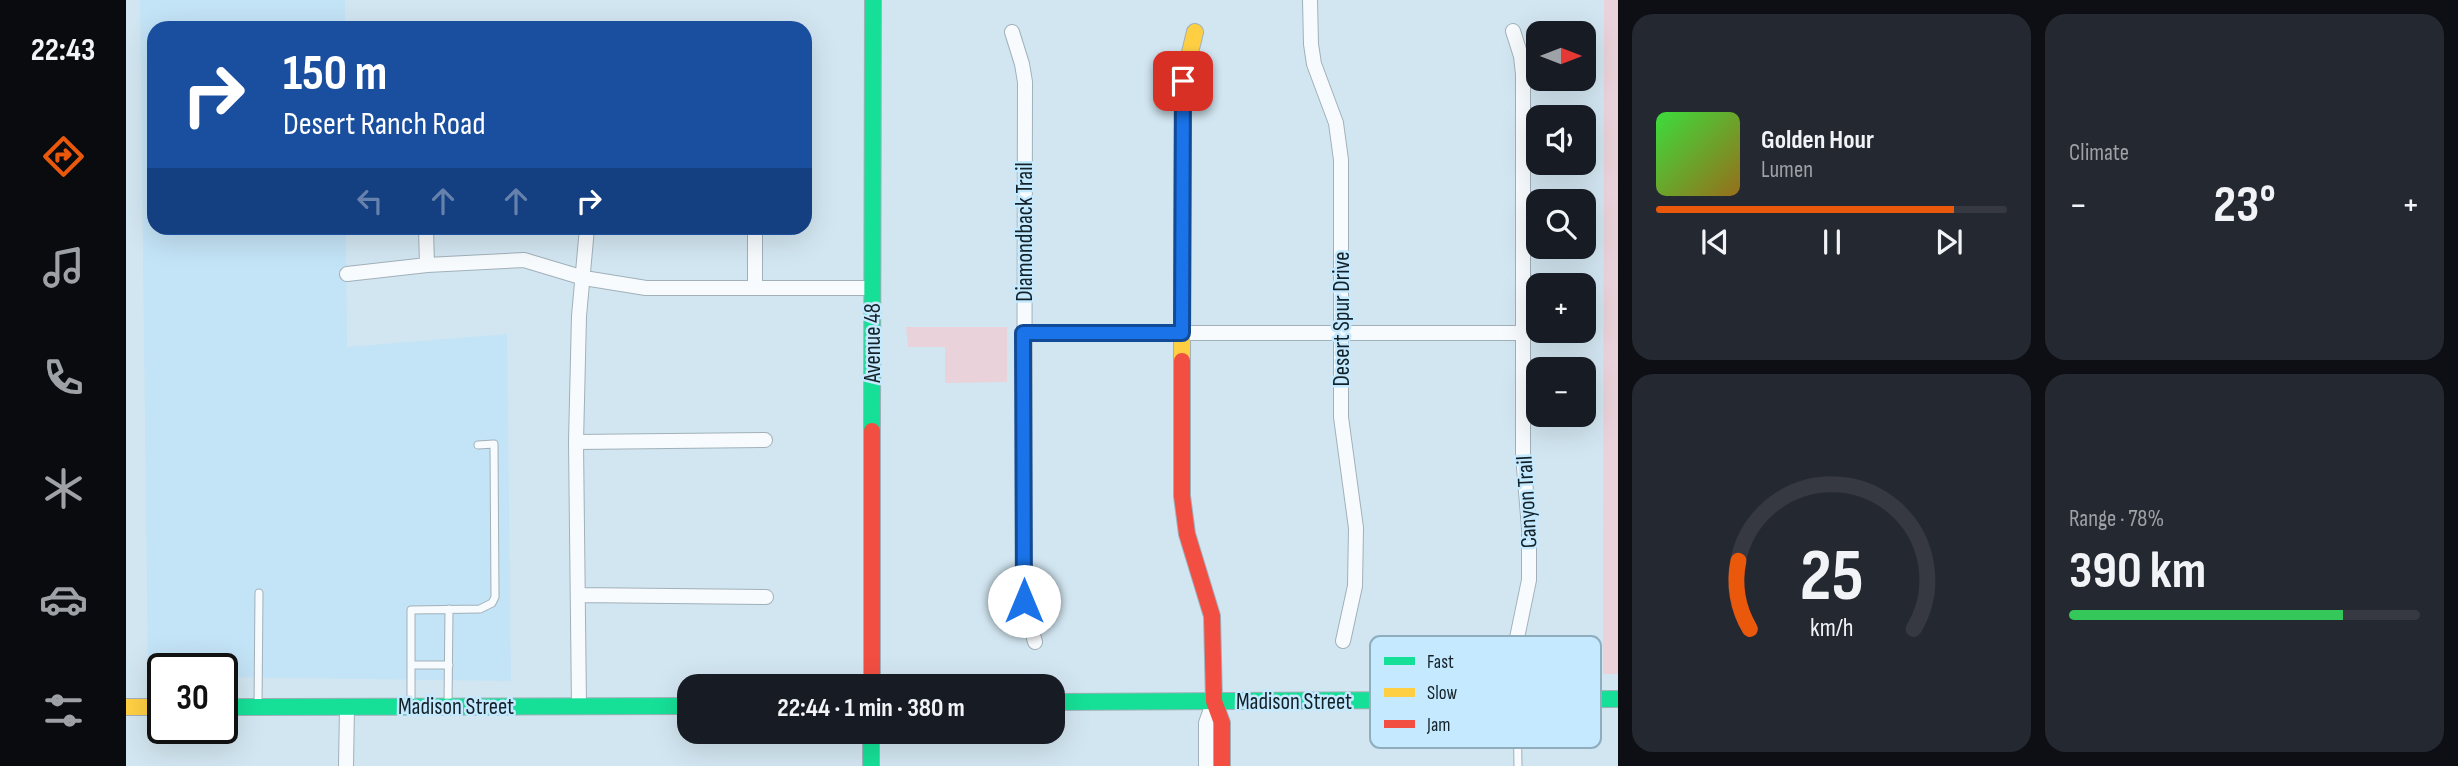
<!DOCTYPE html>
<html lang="en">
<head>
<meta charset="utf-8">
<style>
	:root { --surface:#171b24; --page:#242831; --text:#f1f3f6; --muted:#9ea1a6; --line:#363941; --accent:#ea580c }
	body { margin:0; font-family:"Sofia Sans Condensed",sans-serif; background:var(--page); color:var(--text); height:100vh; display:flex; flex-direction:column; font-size:26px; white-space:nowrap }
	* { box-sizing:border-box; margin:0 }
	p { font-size:23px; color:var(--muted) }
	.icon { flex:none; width:38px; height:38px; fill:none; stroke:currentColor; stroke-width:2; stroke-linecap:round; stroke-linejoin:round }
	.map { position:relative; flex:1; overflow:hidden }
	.panel { display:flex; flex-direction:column; gap:14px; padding:14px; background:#0d0f14; width:840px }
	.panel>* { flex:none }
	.guide { position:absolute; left:21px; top:21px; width:665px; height:214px; border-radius:21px; box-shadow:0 7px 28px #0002; background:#1a4fa0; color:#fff; overflow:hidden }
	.needle { width:46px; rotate:90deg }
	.tools { position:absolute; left:1400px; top:21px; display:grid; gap:14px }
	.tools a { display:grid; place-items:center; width:70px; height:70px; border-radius:14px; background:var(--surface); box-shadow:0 7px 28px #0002; font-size:35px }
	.speed { position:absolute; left:21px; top:653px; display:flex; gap:14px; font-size:35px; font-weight:700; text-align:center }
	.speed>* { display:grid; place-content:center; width:91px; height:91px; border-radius:50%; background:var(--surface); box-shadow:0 7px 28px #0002; line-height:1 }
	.speed .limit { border:4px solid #111; border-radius:10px; background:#fff; color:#111 }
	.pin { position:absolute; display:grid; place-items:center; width:60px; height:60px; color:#fff; margin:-30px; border-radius:14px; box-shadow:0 4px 10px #0006 }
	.me { position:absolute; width:77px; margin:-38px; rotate:0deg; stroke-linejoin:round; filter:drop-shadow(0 0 5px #0008) }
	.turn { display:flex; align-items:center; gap:24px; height:147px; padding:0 21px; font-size:32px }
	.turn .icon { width:91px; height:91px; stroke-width:2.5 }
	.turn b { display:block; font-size:49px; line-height:60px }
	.lanes { display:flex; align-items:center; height:66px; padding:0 21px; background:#0003; justify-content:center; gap:35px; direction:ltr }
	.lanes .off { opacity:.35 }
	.big { font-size:52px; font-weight:700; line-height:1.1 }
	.panel .widget { flex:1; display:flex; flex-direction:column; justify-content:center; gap:10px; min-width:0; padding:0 24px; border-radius:21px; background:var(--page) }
	.panel .dial { align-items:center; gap:0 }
	.dial svg { height:182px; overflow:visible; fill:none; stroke:var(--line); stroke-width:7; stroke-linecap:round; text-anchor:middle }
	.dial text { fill:var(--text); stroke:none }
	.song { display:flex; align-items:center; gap:21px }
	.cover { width:84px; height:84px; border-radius:10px; background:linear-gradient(135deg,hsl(120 70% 55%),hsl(40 70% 35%)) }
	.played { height:7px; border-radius:4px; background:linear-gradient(90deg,var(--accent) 85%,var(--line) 85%) }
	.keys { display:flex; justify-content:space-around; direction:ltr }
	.heat { display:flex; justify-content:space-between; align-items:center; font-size:38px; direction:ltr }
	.charge { height:10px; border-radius:5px; background:linear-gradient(90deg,#34c759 78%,var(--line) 0) }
	.panel .tiles { flex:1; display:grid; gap:14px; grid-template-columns:repeat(2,1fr) }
	.trip { position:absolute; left:551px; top:674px; width:388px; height:70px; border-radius:21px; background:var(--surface); box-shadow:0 7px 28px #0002; font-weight:700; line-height:70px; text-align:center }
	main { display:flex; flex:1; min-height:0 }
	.tab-bar { display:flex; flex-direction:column; width:126px; justify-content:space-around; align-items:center; background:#090b0e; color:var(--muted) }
	.tab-bar .icon { width:49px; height:49px }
	.tab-bar .current { color:var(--accent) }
	.tab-bar b { font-size:32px; color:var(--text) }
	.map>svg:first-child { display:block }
	.built { fill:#c3e3f6 }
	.green { fill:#e9d2da }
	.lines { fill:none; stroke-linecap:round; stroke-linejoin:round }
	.lane-casing { stroke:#a1b0b9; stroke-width:9 }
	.street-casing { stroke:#a1b0b9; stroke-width:16 }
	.fast-casing { stroke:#a1b0b9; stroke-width:18 }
	.slow-casing { stroke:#a1b0b9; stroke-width:18 }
	.jam-casing { stroke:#a1b0b9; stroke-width:18 }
	.lane { stroke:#f8fbfd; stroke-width:7 }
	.street { stroke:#f8fbfd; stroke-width:14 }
	.fast { stroke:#16e098; stroke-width:16 }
	.slow { stroke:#ffcf43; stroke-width:16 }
	.jam { stroke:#f24e42; stroke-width:16 }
	.route-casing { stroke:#114b97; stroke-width:18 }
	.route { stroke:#1a73e8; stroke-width:12 }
	.labels { text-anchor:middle; stroke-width:5; stroke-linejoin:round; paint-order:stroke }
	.street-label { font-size:23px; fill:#132128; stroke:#c5e9fe }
	.key { fill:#c5e9fe; stroke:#90adbe; stroke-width:2 }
	.key-label { font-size:19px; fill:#132128 }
</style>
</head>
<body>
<main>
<nav class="tab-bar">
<b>22:43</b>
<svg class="icon current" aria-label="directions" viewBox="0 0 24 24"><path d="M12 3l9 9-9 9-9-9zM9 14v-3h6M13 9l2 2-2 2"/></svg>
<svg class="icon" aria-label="music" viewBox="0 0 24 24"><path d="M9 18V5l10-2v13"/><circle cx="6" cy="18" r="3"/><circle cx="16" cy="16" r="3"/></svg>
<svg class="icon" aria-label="phone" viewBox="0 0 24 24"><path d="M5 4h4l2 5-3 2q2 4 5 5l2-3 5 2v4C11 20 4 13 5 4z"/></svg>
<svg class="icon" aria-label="climate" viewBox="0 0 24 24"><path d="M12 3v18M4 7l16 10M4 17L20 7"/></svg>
<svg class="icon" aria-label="car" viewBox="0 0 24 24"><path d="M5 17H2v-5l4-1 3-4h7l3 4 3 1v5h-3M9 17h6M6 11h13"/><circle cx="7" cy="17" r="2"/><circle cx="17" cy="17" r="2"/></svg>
<svg class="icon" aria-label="filters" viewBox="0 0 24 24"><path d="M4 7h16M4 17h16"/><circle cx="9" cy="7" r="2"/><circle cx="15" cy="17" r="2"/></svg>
</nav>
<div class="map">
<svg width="1492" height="766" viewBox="0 0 1492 766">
	<rect width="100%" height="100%" fill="#d2e6f1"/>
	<path class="built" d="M14 0H219V28H28V228H220L221 347 381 334 385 681 96 677V668H37V676H22Z"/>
	<path class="green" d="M1478 0H1492V674H1477Z
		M780 327H881V382L819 383V347H782Z"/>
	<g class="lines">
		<defs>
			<path id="lane" d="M285 665H323
				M322 703 323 609
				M1391 704 1392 766
				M285 705V610L354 609 366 603 369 597 368 444 352 445
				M132 706 133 593"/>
			<path id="street" d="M1184 0 1185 44 1188 64 1210 123 1215 160V417L1230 528 1229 586 1217 641
				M1387 31 1395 56 1397 74V455L1403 528V580L1391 638
				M886 32 896 64 899 82 898 601 909 642
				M300 228 301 265
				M221 274 301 265 398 260 458 278 520 288H746
				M629 287V228
				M897 333H1398
				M450 442 639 440
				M452 595 640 597
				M453 706 450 442 453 316 461 228
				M220 766 221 707
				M1080 766V723L1088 701"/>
			<path id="fast" d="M746 431 747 0
				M928 702 1492 699
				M96 707 564 706
				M745 732V766"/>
			<path id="slow" d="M1056 361 1057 81 1069 32
				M0 707H37"/>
			<path id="jam" d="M1056 361V496L1061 534 1086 616 1088 701 1096 723V766
				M746 686V431"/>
		</defs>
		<use href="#lane" class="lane-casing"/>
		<use href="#street" class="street-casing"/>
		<use href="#fast" class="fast-casing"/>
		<use href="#slow" class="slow-casing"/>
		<use href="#jam" class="jam-casing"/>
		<use href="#lane" class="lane"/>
		<use href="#street" class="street"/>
		<use href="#fast" class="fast"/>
		<use href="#slow" class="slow"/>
		<use href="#jam" class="jam"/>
	</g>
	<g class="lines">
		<defs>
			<path id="route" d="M898 601 897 333H1056L1057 81"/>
		</defs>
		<use href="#route" class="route-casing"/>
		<use href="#route" class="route"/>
	</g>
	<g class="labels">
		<g class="street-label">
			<text transform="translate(898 232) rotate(-90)" y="8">Diamondback Trail</text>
			<text transform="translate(1215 319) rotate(-90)" y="8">Desert Spur Drive</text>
			<text transform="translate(746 343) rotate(-90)" y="8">Avenue 48</text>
			<text transform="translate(1400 502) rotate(-93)" y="8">Canyon Trail</text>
			<text x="1168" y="709">Madison Street</text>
			<text x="330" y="714">Madison Street</text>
		</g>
	</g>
	<rect x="1244" y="636" width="231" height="112" rx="10" class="key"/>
	<rect x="1258" y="657" width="31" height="8" fill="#16e098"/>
	<rect x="1258" y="688" width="31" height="9" fill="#ffcf43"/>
	<rect x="1258" y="720" width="31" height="8" fill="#f24e42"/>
	<g class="key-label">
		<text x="1301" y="668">Fast</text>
		<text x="1301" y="699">Slow</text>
		<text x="1301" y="731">Jam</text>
	</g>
</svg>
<div class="tools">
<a><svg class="needle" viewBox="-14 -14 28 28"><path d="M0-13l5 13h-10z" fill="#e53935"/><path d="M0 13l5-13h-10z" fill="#9ea1a6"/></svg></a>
<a><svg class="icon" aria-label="sound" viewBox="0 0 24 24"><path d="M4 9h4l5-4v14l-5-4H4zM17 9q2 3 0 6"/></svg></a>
<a><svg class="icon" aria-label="search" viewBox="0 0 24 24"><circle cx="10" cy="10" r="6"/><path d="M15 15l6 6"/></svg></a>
<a>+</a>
<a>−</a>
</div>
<div class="speed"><div class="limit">30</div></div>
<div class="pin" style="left:1057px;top:81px;background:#d93025"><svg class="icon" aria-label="arrive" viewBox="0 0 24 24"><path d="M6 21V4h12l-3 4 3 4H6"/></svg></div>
<svg class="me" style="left:898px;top:601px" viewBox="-20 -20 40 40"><circle r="19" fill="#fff"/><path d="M0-13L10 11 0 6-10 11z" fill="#1a73e8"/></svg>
<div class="trip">22:44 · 1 min · 380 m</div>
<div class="guide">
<div class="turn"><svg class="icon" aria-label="right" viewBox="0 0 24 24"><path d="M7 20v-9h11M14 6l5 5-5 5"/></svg><div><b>150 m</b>Desert Ranch Road</div></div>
<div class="lanes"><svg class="icon off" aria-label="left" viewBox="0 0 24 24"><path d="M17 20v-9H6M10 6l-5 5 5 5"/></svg><svg class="icon off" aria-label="ahead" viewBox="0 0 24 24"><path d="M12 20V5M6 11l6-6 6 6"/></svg><svg class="icon off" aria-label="ahead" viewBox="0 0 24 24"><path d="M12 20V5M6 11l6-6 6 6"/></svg><svg class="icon" aria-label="right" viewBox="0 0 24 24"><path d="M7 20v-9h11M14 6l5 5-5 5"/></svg></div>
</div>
</div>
<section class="panel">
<div class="tiles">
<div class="widget">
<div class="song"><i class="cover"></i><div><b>Golden Hour</b><p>Lumen</p></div></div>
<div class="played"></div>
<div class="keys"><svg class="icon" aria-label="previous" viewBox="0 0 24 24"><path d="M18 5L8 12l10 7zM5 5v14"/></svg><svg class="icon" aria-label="pause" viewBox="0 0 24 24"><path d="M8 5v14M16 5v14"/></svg><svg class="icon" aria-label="next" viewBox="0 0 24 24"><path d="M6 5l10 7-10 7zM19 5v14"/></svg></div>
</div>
<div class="widget"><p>Climate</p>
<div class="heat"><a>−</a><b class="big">23°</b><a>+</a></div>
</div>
<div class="widget dial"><svg viewBox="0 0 100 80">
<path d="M14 69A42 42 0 1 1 86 69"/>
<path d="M14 69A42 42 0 0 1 9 39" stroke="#ea580c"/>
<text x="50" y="56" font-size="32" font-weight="700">25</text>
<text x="50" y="72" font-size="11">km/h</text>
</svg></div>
<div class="widget"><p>Range · 78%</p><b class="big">390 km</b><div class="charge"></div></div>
</div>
</section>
</main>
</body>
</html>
